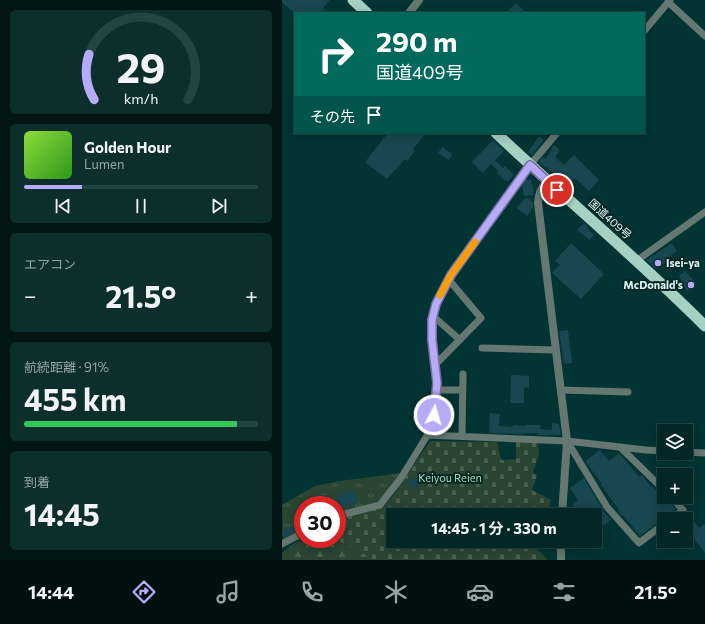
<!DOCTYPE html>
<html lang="ja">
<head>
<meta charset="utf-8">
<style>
	:root { --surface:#022726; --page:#0c2f2e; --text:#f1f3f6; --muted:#96a5a7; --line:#234443; --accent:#b7abf8 }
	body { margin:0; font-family:Commissioner,"Noto Sans JP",sans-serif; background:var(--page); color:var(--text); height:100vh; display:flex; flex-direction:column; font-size:15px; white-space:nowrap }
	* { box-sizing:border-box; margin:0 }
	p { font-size:13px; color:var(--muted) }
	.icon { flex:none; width:22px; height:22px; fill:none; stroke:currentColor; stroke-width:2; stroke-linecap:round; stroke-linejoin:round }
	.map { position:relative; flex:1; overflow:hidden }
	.panel { display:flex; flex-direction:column; gap:10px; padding:10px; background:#011515; width:282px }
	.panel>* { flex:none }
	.banner { position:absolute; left:12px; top:12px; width:351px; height:122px; border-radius:0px; box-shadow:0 2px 10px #0003,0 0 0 1px var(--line); background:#00695c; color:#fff; overflow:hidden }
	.buttons { position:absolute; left:375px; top:424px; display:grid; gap:8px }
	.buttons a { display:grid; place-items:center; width:36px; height:36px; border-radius:0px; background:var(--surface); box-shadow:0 2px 10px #0003,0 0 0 1px var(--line); font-size:20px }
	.speed { position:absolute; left:12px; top:496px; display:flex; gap:8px; font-size:20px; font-weight:700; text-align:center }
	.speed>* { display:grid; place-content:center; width:52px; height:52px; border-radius:50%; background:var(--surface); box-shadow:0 2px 10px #0003,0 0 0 1px var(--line); line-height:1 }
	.speed .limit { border:6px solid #d22; background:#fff; color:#111 }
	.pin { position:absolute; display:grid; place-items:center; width:34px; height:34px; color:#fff; margin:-17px; border:2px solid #fff; border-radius:50%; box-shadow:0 1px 4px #0007 }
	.me { position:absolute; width:44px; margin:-22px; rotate:6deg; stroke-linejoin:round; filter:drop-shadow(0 0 3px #0008) }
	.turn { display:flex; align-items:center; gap:14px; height:84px; padding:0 16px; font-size:18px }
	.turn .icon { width:52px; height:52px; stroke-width:2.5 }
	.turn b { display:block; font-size:28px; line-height:34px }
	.then { display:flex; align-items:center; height:38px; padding:0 16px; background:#0003; gap:8px; font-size:15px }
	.big { font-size:30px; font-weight:700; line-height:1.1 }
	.panel .tile { flex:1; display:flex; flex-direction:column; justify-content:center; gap:6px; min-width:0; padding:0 14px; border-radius:6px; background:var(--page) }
	.panel .dial { align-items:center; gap:0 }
	.dial svg { height:104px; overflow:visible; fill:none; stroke:var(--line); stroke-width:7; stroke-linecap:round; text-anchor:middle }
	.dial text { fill:var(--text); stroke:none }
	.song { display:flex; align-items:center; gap:12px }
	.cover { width:48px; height:48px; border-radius:6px; background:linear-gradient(135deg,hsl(90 70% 55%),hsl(110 70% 35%)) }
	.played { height:4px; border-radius:2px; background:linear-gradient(90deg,var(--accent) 25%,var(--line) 25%) }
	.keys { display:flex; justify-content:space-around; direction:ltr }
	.heat { display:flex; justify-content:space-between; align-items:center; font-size:22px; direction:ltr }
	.charge { height:6px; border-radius:3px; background:linear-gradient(90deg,#34c759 91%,var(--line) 0) }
	.trip { position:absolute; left:104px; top:508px; width:216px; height:40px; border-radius:0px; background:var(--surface); box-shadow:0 2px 10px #0003,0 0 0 1px var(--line); font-weight:700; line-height:40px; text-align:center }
	.dock { display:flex; height:64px; justify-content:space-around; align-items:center; background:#01100f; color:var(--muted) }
	.dock .icon { width:28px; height:28px }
	.dock .selected { color:var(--accent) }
	.dock b { font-size:18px; color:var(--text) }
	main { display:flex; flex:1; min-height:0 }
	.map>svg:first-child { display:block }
	.forest { fill:url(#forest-firs) }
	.cemetery { fill:url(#cemetery-stones) }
	.park { fill:url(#park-tufts) }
	.building { fill:#174750 }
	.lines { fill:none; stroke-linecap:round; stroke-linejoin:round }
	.minor { stroke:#647771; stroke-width:7 }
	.tertiary { stroke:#647771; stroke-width:8 }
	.trunk { stroke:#a6d0c2; stroke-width:11 }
	.route-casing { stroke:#776fa1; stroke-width:10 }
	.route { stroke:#b7abf8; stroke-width:7 }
	.slow { stroke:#f59e0b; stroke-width:7 }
	.poi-dot { fill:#b7abf8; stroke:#052827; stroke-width:1.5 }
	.labels { text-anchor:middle; stroke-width:4; stroke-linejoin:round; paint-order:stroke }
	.street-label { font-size:11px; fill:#dbf2f1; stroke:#052827 }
	.poi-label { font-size:11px; font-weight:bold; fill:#dbf2f1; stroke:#052827; text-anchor:start }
	.park-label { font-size:11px; fill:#a1dbb2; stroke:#052827 }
</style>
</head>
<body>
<main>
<section class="panel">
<div class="tile dial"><svg viewBox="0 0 100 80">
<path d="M14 69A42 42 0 1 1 86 69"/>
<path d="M14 69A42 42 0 0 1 10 34" stroke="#b7abf8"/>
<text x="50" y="56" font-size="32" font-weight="700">29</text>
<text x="50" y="72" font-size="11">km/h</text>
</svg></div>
<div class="tile">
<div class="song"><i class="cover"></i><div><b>Golden Hour</b><p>Lumen</p></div></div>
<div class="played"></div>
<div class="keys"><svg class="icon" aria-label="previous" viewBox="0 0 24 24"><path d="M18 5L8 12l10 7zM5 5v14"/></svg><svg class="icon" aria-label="pause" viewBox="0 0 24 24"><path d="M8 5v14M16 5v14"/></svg><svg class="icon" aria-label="next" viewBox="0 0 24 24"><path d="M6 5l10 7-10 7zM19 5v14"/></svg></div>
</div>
<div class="tile"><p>エアコン</p>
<div class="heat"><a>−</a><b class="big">21.5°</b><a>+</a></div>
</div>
<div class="tile"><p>航続距離 · 91%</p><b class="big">455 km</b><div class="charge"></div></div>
<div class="tile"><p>到着</p><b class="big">14:45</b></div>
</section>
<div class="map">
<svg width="423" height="560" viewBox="0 0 423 560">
	<defs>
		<pattern id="forest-firs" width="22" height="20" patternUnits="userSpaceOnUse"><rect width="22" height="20" fill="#2a4532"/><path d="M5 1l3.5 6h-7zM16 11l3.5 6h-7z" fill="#486050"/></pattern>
		<pattern id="cemetery-stones" width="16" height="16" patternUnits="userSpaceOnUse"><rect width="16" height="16" fill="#2a4532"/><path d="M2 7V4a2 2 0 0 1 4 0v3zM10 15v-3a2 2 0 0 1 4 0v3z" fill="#486050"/></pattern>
		<pattern id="park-tufts" width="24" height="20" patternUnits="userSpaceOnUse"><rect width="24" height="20" fill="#2a4532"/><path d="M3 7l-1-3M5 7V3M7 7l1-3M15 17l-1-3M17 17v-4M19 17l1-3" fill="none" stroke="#486050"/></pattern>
	</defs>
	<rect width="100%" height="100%" fill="#023433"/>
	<path class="forest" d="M30 539 63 543 93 560H0V553L12 543Z"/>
	<path class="cemetery" d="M148 441 215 442 219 460 234 459V442H256L257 454 251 472 255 476 250 490 269 500 264 515H111V541H251L250 543 266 560H93L63 543 44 541V539H55V519L93 510 103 506 111 496Z"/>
	<path class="park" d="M119 473 96 502 55 513V505H21V530L1 541 0 505 33 486 58 481Z"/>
	<path class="building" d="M0 0H48L41 8 46 13H12L0 2Z
		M234 3 244 13H224Z
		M106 133H144L131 149 133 151 125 161 123 159 105 179 83 162Z
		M257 136 262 140 250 155 246 152Z
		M211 140 222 151 213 160 221 168 223 166 232 175 225 182 215 173 217 171 209 164 201 173 190 162Z
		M272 145 278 150 273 157 282 165 292 155 317 180 307 191 293 178 285 186 265 167 264 168 257 162 261 157 263 159 270 150 269 149Z
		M160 147 170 154 167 160 156 153Z
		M249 179 252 195 242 196 240 185 243 180Z
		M244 197 251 202V208L245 216 235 208Z
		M302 223 306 227 305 228 312 235 308 240 295 230Z
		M289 243 322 274 299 299 270 273 278 265 273 261Z
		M390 243 395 251 383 260 385 262 374 269 364 260Z
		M403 271 415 284 405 291 398 282 400 281 397 276Z
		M286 330 290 363 282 364 277 331Z
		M229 375 247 376V388L242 387V403H228Z
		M208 413 218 414 217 426 231 427V425L243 426 244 425H259L258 429 270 430V423L277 424 279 435H255V433H241V434L207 433Z
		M318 450 327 461 337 453 357 477 360 475 369 487 370 486 380 496 382 495V497H384L385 500 394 509 386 515 384 519 379 520 358 536 341 515 340 516 336 511 337 510 319 485 320 484 303 461Z
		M144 473 148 479 130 489 125 481 131 478 132 480Z
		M302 478 321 510 329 520 313 531V522L323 515H297L290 505 296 500 288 488Z
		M71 490 76 503 67 507V505L60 508 55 496Z
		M405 512 417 528 423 524V553L404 528V514Z
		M11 526 14 531 1 538 0 531Z"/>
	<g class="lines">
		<path class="minor" d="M386 2 423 36
			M362 31 388 0
			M354 261 423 212
			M151 316 178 340
			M200 348 274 350
			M153 365 199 318 167 280
			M155 390H180
			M279 390 346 392
			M145 435 285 441 364 450 382 451
			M180 436 181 374
			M285 441 325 507 357 543 382 524
			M338 447 382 490
			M404 452 423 453
			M389 497 401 510 389 519
			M55 516 98 505 119 478 151 426 155 383 150 340V320L154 304 169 275 248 165 275 133
			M0 544 21 533"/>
		<path class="tertiary" d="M127 13 137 0
			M265 181C259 188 257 193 256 203L285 441 280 515
			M279 541V560"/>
		<path class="trunk" d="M71 0 85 13
			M214 133C283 198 356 259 423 326"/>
	</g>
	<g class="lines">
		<defs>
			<path id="route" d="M152 415 155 383 150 340V320L154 304 169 275 248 165 275 190"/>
		</defs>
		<use href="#route" class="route-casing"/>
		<use href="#route" class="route"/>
		<path class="slow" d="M158 295 169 275 193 242"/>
	</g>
	<g class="poi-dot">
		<circle cx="376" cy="263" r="4"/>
		<circle cx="409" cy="285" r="4"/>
	</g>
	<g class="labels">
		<g class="street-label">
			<text transform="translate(328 219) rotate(42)" y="4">国道409号</text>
		</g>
		<g class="poi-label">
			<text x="384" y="267">Isei-ya</text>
			<text x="401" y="289" text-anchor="end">McDonald's</text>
		</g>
		<g class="park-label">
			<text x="168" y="482">Keiyou Reien</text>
		</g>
	</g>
</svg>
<div class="buttons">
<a><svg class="icon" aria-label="layers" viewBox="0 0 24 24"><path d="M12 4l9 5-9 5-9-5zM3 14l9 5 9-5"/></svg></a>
<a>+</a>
<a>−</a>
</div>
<div class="speed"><div class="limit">30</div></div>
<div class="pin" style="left:275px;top:190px;background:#d93025"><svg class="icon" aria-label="arrive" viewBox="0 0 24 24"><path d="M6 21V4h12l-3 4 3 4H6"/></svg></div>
<svg class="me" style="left:152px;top:415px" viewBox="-20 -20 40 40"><circle r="17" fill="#b7abf8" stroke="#fff" stroke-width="3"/><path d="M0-11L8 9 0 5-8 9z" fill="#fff"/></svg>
<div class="trip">14:45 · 1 分 · 330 m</div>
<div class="banner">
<div class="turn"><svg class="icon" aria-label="right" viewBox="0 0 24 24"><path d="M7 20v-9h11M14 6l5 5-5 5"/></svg><div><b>290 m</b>国道409号</div></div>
<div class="then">その先<svg class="icon" aria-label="arrive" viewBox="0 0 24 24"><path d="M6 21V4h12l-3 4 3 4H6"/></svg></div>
</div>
</div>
</main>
<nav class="dock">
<b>14:44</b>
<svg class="icon selected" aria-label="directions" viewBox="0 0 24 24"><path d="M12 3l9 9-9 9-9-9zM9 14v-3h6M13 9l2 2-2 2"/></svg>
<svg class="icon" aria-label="music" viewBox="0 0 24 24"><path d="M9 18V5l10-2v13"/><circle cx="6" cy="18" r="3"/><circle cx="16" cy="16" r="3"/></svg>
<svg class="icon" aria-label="phone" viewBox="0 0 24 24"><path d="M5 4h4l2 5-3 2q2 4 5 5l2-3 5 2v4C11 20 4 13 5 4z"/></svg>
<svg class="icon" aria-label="climate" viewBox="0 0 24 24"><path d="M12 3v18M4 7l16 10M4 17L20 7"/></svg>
<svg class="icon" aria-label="car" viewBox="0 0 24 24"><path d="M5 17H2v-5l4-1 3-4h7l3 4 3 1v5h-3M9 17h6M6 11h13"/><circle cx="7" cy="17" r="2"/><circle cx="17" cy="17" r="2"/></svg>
<svg class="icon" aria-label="filters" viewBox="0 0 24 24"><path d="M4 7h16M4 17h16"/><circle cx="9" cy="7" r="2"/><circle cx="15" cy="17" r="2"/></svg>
<b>21.5°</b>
</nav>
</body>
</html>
